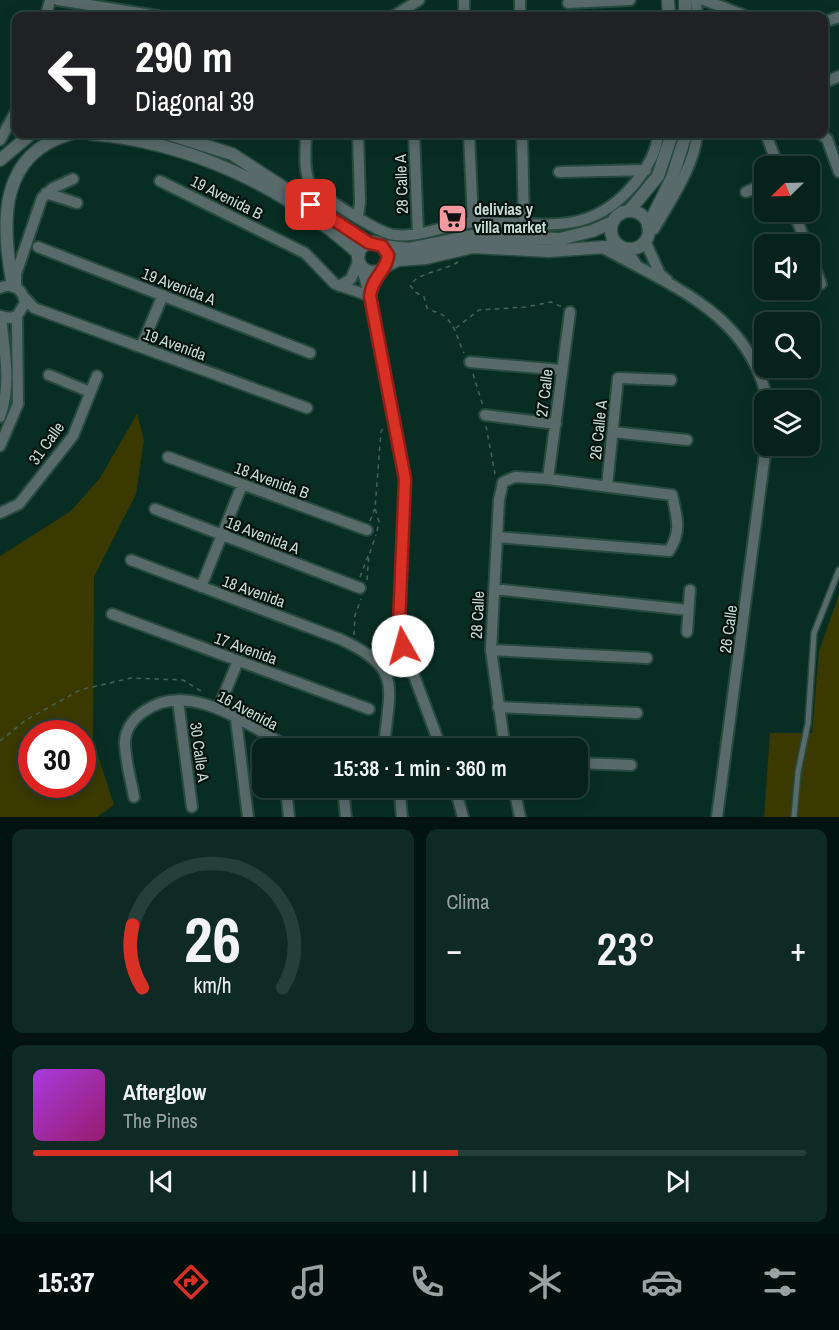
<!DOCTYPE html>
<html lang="es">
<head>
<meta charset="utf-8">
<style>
	:root { --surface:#06221b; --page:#0f2a24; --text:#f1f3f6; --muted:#98a4a3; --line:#273f3a; --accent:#d93025 }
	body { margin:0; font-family:"Archivo Narrow",sans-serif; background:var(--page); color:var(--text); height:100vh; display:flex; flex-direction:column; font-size:22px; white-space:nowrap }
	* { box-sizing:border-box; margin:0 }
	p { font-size:20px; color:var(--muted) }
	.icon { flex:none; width:33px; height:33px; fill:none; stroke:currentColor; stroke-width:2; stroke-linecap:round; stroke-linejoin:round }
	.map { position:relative; height:817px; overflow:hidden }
	.drawer { display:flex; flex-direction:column; gap:12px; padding:12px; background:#03130f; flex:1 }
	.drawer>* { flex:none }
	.hud { position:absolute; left:12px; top:12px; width:816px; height:126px; border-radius:12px; box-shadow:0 3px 15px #0003,0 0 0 2px var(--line); background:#202124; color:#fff; overflow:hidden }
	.needle { width:39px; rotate:247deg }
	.fabs { position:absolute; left:754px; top:156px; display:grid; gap:12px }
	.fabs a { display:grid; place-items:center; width:66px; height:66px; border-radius:12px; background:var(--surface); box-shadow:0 3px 15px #0003,0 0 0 2px var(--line); font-size:30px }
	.speed { position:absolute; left:18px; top:720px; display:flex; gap:12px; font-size:30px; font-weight:700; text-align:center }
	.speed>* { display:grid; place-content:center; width:78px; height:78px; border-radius:50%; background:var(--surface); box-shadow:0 3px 15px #0003,0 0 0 2px var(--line); line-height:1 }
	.speed .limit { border:9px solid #d22; background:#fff; color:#111 }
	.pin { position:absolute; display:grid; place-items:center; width:51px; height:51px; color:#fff; margin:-26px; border-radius:12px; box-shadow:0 3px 9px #0006 }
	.me { position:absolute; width:66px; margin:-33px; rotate:353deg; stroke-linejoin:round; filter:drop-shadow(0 0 4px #0008) }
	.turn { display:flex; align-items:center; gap:21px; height:126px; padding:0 24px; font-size:27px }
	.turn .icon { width:78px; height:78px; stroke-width:2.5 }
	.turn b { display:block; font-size:42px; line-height:51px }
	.big { font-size:45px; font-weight:600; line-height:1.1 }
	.drawer .card { flex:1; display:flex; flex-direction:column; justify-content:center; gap:9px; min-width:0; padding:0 21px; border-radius:12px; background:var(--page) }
	.drawer .dial { align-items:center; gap:0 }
	.dial svg { height:156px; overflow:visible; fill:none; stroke:var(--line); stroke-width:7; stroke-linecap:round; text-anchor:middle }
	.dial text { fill:var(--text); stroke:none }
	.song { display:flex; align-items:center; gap:18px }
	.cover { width:72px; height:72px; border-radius:9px; background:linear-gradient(135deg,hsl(280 70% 55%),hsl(320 70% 35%)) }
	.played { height:6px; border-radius:3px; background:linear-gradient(90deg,var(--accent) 55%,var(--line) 55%) }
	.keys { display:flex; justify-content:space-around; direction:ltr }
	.heat { display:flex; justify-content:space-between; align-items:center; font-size:33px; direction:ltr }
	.drawer .tiles { flex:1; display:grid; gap:12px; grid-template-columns:1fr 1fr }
	.card:last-child { grid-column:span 2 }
	.trip { position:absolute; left:252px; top:738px; width:336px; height:60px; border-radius:12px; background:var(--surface); box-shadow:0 3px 15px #0003,0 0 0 2px var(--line); font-weight:600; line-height:60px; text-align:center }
	.menu { display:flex; height:96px; justify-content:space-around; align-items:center; background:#020e0b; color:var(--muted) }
	.menu .icon { width:42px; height:42px }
	.menu .on { color:var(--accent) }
	.menu b { font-size:27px; color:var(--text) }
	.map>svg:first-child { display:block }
	.green { fill:#3a3a00; fill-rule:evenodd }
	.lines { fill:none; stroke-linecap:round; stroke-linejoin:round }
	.service-casing { stroke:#274a40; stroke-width:8 }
	.minor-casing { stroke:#274a40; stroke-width:14 }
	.tertiary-casing { stroke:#274a40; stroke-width:15 }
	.path { stroke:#43645b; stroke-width:1.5; stroke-dasharray:4.5 4.5; stroke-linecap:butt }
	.service { stroke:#596a6b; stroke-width:5 }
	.minor { stroke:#596a6b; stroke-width:10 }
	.tertiary { stroke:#596a6b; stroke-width:12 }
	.route-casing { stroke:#8d1f18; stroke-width:15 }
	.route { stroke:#d93025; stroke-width:10 }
	.labels { text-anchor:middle; stroke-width:4.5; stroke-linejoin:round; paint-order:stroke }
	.street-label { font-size:16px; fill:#c7dbd4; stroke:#05130f }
	.poi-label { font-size:16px; font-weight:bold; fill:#c7dbd4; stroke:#05130f; text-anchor:start }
</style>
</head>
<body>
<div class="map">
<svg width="839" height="817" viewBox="0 0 839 817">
	<rect width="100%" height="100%" fill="#082e24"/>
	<path class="green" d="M137 414 144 440 136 494 94 577 93 740 114 805 97 817H0V556L71 511 100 478ZM32 734H82V784H32Z
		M839 595V817H764L770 733H812L819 651Z"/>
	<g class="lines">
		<defs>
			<path id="service" d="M794 817 798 772 808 723 814 633 839 570"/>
			<path id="minor" d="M58 0 158 16
				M464 0V16
				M520 0V16
				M696 0 697 16
				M704 0 746 16
				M568 3 630 0
				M46 16 50 0
				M394 16 419 0
				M824 22 839 17
				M824 83 839 76
				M306 134C306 148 303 171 310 183 318 195 380 234 395 235 422 238 449 223 476 222 540 221 588 241 636 182 647 168 657 152 658 134
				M414 134 418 233
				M469 134 473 222
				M522 134 524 224
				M766 134 778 166
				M821 134 827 139 839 172
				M0 140 16 111
				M559 172 646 170
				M160 181 305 253 335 284 370 296
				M746 192 765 183
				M46 193 77 203
				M794 212 806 244
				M358 217 360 202 358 134
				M648 231 654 229C669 203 695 165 697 134
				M645 241 660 274 667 280
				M38 247 310 353
				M605 249C674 287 750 315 767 400
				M626 249 636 264
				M810 254 821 284
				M361 266 370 296 405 479 399 624 403 646 441 748
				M16 284V274L42 198 53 188 73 179
				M339 286 351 279 359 260
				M0 288C13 282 23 289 25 303L17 316 10 318 0 316
				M370 296 376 276 381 270
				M25 298 34 308 307 408
				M141 347 163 295
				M470 362 562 370
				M49 375 90 392
				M485 415 556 424
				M0 417C12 384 4 350 1 316
				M613 432 687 440
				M0 446 18 404 17 316
				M168 457 367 530
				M548 479 570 312
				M607 486 618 378 671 380
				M155 509 360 588
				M0 513 19 504 73 436 97 376
				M497 537 669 551C682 531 677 517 672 495L548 479 515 477 503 482 499 500 491 650 505 748
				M131 560 340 639C404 669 389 686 384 748
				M201 587 242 485
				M494 589 688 610
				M112 614 369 709
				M687 632 690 590
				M491 650 647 658
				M178 701 192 807
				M498 707 637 713
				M218 709 238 661
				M236 719 248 817
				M578 763 631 765
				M286 788 289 817
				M343 788 346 817
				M371 788 400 795 420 788
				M455 788 463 817
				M514 788 520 817
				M400 795 402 817
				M134 797C131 780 125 760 125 742 125 730 133 719 143 712 189 678 249 726 290 748
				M717 817 766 446"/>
			<path id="tertiary" d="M668 0 669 16
				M685 0V16
				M91 134C190 142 285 187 359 254
				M169 134 232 154 369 243
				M0 160 31 134
				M629 211 658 176 672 134
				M611 230a19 19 0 1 1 38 0a19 19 0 1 1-38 0Z
				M648 226 672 178 686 134
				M358 257a15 15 0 1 1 30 0a15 15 0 1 1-30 0Z
				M382 246 409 249 473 236 560 239 592 231 613 222
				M386 266 398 260 426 258 473 247 549 251 620 246
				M13 286C0 220 0 154 70 134"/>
		</defs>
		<use href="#service" class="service-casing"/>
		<use href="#minor" class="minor-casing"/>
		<use href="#tertiary" class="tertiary-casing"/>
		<path class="path" d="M458 262C444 271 419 272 410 285L415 292 424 297 427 308C433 312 440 312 445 317 456 326 458 341 464 353
			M456 328 479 310 526 307 551 302 562 307
			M473 374 483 406
			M486 426 495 474
			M370 521 375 508
			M377 531 379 522 375 508 381 432 384 426
			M360 577 368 556
			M367 580 369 555 376 535
			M354 635 355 615 361 599
			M0 741 26 720 80 690 131 678 183 680 204 693"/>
		<use href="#service" class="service"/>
		<use href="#minor" class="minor"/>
		<use href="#tertiary" class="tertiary"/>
	</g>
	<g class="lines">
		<defs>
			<path id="route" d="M311 205 369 243 382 246 388 255C388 269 372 277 370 296L405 479 399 624 403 646"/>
		</defs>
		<use href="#route" class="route-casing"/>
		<use href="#route" class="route"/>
	</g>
	<defs>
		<symbol id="supermarket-square" viewBox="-11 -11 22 22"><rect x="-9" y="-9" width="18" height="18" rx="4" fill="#f49aa0" stroke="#05130f"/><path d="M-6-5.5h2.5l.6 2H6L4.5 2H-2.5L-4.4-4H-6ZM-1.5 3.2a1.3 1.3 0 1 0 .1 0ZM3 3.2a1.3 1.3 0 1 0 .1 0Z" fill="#111"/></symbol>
	</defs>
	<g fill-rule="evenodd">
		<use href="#supermarket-square" x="436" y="202" width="33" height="33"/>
	</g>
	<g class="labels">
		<g class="street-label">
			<text transform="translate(401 184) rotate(-92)" y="6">28 Calle A</text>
			<text transform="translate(227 197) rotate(27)" y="6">19 Avenida B</text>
			<text transform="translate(179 286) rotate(21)" y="6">19 Avenida A</text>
			<text transform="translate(175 344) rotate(20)" y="6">19 Avenida</text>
			<text transform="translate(544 393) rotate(-83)" y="6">27 Calle</text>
			<text transform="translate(598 430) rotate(-84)" y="6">26 Calle A</text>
			<text transform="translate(46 443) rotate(-54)" y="6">31 Calle</text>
			<text transform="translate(272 480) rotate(20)" y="6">18 Avenida B</text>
			<text transform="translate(263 535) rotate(21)" y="6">18 Avenida A</text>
			<text transform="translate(254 591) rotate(20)" y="6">18 Avenida</text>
			<text transform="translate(477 615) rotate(-87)" y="6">28 Calle</text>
			<text transform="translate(728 629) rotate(-82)" y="6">26 Calle</text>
			<text transform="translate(246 648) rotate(20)" y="6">17 Avenida</text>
			<text transform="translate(248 710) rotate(28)" y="6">16 Avenida</text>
			<text transform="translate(200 752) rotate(82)" y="6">30 Calle A</text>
		</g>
		<g class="poi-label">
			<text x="474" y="215">delivias y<tspan x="474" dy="18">villa market</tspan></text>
		</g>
	</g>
</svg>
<div class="fabs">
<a><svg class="needle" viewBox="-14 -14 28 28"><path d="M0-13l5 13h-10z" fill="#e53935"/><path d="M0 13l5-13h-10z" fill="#98a4a3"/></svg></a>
<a><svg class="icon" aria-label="sound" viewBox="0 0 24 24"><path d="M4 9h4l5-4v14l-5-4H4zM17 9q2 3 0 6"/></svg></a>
<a><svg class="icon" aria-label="search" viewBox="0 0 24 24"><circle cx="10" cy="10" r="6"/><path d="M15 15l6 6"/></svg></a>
<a><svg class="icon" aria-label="layers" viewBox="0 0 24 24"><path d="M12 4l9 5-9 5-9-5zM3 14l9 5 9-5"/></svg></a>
</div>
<div class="speed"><div class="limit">30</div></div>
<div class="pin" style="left:311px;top:205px;background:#d93025"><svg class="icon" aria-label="arrive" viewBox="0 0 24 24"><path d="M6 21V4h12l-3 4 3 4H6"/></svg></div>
<svg class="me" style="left:403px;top:646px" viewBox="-20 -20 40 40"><circle r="19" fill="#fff"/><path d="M0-13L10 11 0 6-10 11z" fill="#d93025"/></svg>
<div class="trip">15:38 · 1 min · 360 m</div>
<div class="hud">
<div class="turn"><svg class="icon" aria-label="left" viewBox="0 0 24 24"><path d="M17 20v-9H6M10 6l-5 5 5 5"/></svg><div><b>290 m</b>Diagonal 39</div></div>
</div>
</div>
<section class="drawer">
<div class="tiles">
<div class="card dial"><svg viewBox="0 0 100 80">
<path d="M14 69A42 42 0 1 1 86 69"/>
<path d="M14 69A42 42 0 0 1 9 37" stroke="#d93025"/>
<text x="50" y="56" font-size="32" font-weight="700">26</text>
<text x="50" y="72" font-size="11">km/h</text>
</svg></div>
<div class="card"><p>Clima</p>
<div class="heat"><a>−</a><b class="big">23°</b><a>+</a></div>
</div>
<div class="card">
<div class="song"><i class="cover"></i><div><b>Afterglow</b><p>The Pines</p></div></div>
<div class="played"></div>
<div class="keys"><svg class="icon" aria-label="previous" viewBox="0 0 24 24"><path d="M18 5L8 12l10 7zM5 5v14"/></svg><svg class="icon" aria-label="pause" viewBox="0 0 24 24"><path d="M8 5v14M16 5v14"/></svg><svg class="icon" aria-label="next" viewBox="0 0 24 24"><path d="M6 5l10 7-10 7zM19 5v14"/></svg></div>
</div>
</div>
</section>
<nav class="menu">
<b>15:37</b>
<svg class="icon on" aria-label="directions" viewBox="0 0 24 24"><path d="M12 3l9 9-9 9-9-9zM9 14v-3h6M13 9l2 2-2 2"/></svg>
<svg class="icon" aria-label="music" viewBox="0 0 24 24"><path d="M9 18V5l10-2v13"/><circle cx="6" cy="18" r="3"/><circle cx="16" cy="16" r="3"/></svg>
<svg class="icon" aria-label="phone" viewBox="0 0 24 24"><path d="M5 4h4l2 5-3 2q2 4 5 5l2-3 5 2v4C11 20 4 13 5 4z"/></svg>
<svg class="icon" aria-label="climate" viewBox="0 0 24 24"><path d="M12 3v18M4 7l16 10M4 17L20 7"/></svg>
<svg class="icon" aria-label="car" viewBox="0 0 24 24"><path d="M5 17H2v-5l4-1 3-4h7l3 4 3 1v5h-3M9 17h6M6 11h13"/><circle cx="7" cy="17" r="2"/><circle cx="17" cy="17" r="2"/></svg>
<svg class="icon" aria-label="filters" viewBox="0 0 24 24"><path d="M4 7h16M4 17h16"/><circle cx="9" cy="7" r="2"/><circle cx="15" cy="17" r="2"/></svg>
</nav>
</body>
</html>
